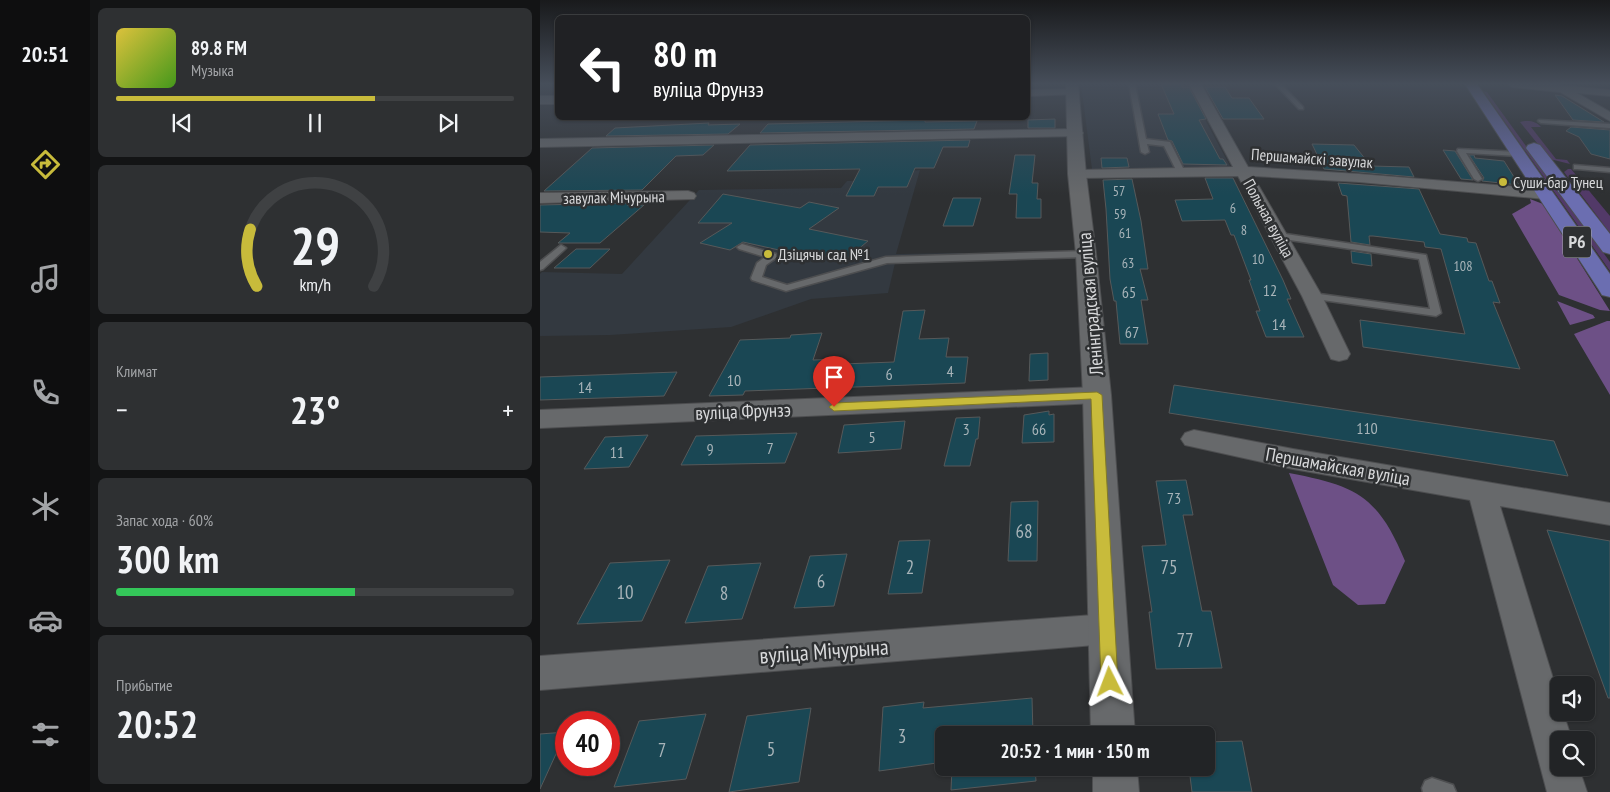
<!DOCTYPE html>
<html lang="ru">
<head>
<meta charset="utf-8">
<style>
	:root { --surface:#222426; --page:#2e3032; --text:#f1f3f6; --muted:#a2a4a7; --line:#3f4143; --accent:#c8bb3b }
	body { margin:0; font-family:"PT Sans Narrow",sans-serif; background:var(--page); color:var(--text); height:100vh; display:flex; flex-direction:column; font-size:19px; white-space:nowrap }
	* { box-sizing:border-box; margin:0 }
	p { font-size:16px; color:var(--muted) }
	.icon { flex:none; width:28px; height:28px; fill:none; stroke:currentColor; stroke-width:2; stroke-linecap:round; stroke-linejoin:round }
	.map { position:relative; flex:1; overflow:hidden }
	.side { display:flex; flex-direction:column; gap:8px; padding:8px; background:#131415; width:450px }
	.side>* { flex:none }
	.guide { position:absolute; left:15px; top:15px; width:475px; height:105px; border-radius:8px; box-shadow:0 1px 4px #0004,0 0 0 1px var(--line); background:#202124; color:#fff; overflow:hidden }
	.fabs { position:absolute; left:1010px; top:676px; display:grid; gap:10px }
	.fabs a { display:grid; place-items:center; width:45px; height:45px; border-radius:8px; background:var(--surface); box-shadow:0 1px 4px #0004,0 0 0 1px var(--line); font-size:25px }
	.speed { position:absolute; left:15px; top:711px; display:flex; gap:10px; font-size:25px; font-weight:700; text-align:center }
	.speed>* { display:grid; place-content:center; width:65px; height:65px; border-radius:50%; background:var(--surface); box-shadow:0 1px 4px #0004,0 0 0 1px var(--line); line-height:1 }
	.speed .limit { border:8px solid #d22; background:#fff; color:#111 }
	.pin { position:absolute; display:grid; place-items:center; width:42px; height:42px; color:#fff; margin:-51px -21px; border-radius:50% 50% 50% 0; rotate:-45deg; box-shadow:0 0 5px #0007 }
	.pin .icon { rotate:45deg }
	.me { position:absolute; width:55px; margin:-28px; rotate:357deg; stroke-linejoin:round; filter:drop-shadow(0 0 4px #0008) }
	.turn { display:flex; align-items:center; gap:18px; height:105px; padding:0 15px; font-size:22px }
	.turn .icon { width:65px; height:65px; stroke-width:2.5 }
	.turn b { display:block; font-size:35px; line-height:42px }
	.big { font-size:38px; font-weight:600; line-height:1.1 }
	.side .tile { flex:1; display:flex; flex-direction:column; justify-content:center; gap:8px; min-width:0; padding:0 18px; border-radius:8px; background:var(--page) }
	.side .dial { align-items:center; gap:0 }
	.dial svg { height:130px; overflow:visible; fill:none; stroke:var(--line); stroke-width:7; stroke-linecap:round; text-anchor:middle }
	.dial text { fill:var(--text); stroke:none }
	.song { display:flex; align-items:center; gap:15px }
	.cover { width:60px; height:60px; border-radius:8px; background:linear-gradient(135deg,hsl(50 70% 55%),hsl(100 70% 35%)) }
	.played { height:5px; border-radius:2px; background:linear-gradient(90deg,var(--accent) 65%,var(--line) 65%) }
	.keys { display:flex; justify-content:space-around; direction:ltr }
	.heat { display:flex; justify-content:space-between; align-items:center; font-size:28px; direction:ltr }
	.charge { height:8px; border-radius:4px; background:linear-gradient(90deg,#34c759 60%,var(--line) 0) }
	.trip { position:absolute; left:395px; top:726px; width:280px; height:50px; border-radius:8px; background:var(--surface); box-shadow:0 1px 4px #0004,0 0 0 1px var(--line); font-weight:600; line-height:50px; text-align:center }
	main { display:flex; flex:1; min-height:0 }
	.dock { display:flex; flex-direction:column; width:90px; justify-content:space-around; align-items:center; background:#0e0e0f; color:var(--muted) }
	.dock .icon { width:35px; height:35px }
	.dock .on { color:var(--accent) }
	.dock b { font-size:22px; color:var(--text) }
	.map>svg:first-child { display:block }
	.built { fill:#333940 }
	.green { fill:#523968 }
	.forest { fill:#6d5086 }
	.building { fill:#1a4754; stroke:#56595a }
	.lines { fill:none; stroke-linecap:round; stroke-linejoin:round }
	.lane-casing { stroke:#4d4e50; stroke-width:3 }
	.street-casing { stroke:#4d4e50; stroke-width:2 }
	.secondary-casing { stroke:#4d4e50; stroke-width:2 }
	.primary-casing { stroke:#4d4e50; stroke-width:2 }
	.lane { fill:#67696b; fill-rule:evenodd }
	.street { fill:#67696b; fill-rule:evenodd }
	.secondary { fill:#67696b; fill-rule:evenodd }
	.primary { fill:#6b6eb1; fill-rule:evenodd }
	.route { fill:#c8bb3b; stroke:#827a26 }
	.poi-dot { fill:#c8bb3b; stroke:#2e3032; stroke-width:2 }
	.labels { text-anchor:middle; stroke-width:5; stroke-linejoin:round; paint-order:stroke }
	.far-number-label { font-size:14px; fill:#a8b4b9 }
	.far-street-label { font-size:16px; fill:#d8d9db; stroke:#2e3032 }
	.far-poi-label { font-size:16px; fill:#d8d9db; stroke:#2e3032; text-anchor:start }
	.number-label { font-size:16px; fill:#a8b4b9 }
	.shield { fill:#2e3032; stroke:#a5a6a8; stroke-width:1 }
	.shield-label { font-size:18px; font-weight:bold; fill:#d8d9db }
	.street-label { font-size:19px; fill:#d8d9db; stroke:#2e3032 }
	.near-number-label { font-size:19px; fill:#a8b4b9 }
	.near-street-label { font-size:22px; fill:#d8d9db; stroke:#2e3032 }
</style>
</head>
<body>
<main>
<nav class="dock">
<b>20:51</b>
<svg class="icon on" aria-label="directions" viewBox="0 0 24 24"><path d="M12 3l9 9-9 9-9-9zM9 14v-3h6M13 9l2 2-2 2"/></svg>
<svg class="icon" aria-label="music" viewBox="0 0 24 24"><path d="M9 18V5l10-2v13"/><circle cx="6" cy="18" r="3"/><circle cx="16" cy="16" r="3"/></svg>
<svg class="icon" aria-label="phone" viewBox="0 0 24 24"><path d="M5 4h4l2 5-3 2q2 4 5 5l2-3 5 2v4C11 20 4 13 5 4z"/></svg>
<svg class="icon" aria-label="climate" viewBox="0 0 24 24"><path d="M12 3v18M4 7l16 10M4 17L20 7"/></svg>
<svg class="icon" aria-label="car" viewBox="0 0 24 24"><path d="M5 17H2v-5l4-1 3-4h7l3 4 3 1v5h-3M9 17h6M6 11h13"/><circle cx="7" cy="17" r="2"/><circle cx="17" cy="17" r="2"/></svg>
<svg class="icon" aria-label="filters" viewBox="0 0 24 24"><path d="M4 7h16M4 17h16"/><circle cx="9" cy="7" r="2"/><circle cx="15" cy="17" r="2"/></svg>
</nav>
<section class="side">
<div class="tile">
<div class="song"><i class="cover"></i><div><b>89.8 FM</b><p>Музыка</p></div></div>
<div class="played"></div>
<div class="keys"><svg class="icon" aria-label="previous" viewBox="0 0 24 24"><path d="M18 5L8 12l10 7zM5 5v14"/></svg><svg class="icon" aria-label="pause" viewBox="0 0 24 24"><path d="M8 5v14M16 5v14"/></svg><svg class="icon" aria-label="next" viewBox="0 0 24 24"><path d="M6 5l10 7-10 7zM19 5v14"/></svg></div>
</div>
<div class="tile dial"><svg viewBox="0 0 100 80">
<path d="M14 69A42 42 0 1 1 86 69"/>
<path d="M14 69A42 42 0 0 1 10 34" stroke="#c8bb3b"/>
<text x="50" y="56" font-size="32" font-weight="700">29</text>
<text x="50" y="72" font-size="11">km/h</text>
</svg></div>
<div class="tile"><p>Климат</p>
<div class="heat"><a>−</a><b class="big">23°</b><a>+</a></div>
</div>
<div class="tile"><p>Запас хода · 60%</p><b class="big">300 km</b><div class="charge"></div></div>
<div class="tile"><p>Прибытие</p><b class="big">20:52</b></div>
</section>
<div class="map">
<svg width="1070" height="792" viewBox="0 0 1070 792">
	<rect width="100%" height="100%" fill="#2e3032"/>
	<path class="built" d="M541 84H646L691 168 552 169Z
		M380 170 356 254 423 253 422 260 355 263 348 293 271 299 191 327 70 335 0 336V274L2 272 82 274 159 190 301 188 307 181 355 180 371 171Z"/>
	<path class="green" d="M943 91 947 92 1070 262V271Z
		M980 122C988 120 996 121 1001 127H991L1016 159 1027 160 1030 164 1010 159Z
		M1028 169H1031L1070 216V233L1024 172Z"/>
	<path class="forest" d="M990 199 1003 204 1070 311 1060 310 1019 295 972 214 991 203Z
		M1017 301 1053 315 1055 318 1030 325Z
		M1067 321H1070V395L1034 334Z
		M749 473C817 486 838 496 865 561L845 604 818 605 793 585Z"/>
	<path class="building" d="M621 84H641L643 88 649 87 666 119 659 120 680 159H683L687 165 643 164 632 141 628 140 618 114H634Z
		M665 87H685L692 98H709L724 119H683Z
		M1015 95 1022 96 1064 122 1033 120Z
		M515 119V128H488V120Z
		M385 120V122L437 121 434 129 220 133 228 124Z
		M169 123 168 125 200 124 188 134 66 136 75 128Z
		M1031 127 1070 130V159L1051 154 1039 137 1026 131Z
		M430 140 428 147H403L394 168H375L367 187H338L334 196H306L320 169 187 171 210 145Z
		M772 144 814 145 831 166 869 167 874 177 784 169Z
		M174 145 163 155 136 156 102 190 4 191 52 148Z
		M903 150 915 151 933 180 921 179Z
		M475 155H495L492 183H498L497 199H501V218H476L477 194H469Z
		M929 155H934L935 158 964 161 979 185 942 181 944 178Z
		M561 158H587L589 167 562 168Z
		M665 178H693L743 280 751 299H747L764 337H726L716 311H720L709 280H711L694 235H691L685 220 642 221 635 200 673 199Z
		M592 179 601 221 608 269H600L608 300H601L608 344H580L576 301H574L570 279 566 209 563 180Z
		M798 183 879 189 900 234 927 238 928 242 936 243 949 281H952L960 303 953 302 980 369 823 347 820 320 925 334 901 249 885 247 884 242 833 236H829L830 245 811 242 807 196 802 195Z
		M183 194 260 208 269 202 299 208 269 229 328 241 304 261 279 255 275 258 203 242 190 250 160 243 192 223H158Z
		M413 198H441L433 226H403Z
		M89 203 87 205H104L60 243H18L30 233 0 232V205Z
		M36 249H70L50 268H14Z
		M811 251 831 254 832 266 812 263Z
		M385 310 379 339 409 338 406 357H428L425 383 205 391 203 395 169 396 200 340 250 338 251 335 282 333 273 360 303 359 302 364 354 362 363 311Z
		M508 353V380L489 381 490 354Z
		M137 372 124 396 0 400V377Z
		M634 385 1014 441 1028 476 629 413Z
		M509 411V415L514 414V442L482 443 484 415Z
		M440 417 438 439H436L430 466H404L416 418Z
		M365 421 361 449 298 453 304 425Z
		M257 433 245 463 141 465 156 436Z
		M108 435 89 467 44 469 65 437Z
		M646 480 653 515H643L662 611H671L682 668 616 669 609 612H612L602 546 626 545 616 481Z
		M498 501 497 561H468L471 502Z
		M1007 530 1070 541V698H1068Z
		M390 540 382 593 348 594 359 541Z
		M307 554 294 606 254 608 270 556Z
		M130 560 102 621 37 624 70 563Z
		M221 563 202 619 145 623 168 566Z
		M492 698 493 735H404V762L339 771 343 707 384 702 383 708Z
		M271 708 259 782 189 792 207 716Z
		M166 714 146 779 74 787 99 721Z
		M26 732 0 789V734Z
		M702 741 712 792H652L649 768H666V742Z
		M412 768H495L496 781 411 790Z"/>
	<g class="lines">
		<defs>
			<path id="lane" d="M589 84H595L606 139 630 142 645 172 644 174H638L624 146 607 144 609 152 605 154 601 152Z
				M735 84H741L763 107V109H759Z
				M999 120 1070 124V128L1001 123 998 121Z
				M918 149 978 152 982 154 978 156 926 153 942 179 938 181 934 179 917 151Z
				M1034 165 1070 168V172L1037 169H1034Z
				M739 233 886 255 901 313 896 316 768 298 767 296 768 294 772 293 890 309 879 259 736 238V234Z
				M202 244 236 254V258L226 265 222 277 247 285 346 257 546 251 551 254 546 257 347 263 246 291 212 280 211 278 217 263 225 257 199 249 197 247Z
				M21 245 26 248 24 250 3 269 0 270V262Z
				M892 778 913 785 916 792H883L882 788 885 781Z"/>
			<path id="street" d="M649 84H661L708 167 819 174 1005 189 1011 191 1013 194 1011 197 1005 199 819 182 713 176 782 296 810 354 807 359 799 361 791 359 762 296 698 176 537 178 532 177 530 174 532 171 537 170 693 167Z
				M967 84H1009L1070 90V96L1037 93 1070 112V121L1020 92 973 87Z
				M533 89 539 92 537 94 488 96V90Z
				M0 96H18V104H0Z
				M536 129 541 130 543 133 541 136 0 147V139Z
				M148 191 154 193 156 196 154 199 0 203V193Z
				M557 387 565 389 569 395 565 401 557 403 0 428V410Z
				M654 430 753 449 1070 503V525L960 506 1019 698V712H1023L1032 740H1019V768H1039L1047 792H1007L930 500 753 469 645 445 641 439 645 433Z
				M567 614 579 618 584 629 579 640 567 644 0 690V656Z"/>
			<path id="secondary" d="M526 84H538L546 174 556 254 571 395 595 735H551L543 395 536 254 528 174Z
				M553 768H597L599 792H553Z"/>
			<path id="primary" d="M925 84H937L1070 274V297L1062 295 1059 290Z
				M994 143 1000 145 1070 234V254L1063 252 986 148 988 145Z"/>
		</defs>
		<use href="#lane" class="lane-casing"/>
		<use href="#street" class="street-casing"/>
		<use href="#secondary" class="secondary-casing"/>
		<use href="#primary" class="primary-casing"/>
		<use href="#lane" class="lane"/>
		<use href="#street" class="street"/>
		<use href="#secondary" class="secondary"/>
		<use href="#primary" class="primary"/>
	</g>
	<linearGradient id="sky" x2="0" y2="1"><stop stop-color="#191a1c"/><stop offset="0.43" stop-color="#464e5a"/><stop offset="1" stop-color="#464e5a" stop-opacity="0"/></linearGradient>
	<rect width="1070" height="195" fill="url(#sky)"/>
	<path class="route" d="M557 392 562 395 578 682 576 688 570 690 564 688 561 682 551 399 294 411 289 407 294 403Z"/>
	<g class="poi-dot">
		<circle cx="963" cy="182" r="5"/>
		<circle cx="228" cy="254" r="5"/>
	</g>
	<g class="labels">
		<g class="far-number-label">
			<text x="579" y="196">57</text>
			<text x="693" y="213">6</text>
			<text x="580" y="219">59</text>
			<text x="704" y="235">8</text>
			<text x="585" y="238">61</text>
			<text x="718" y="264">10</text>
			<text x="588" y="268">63</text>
			<text x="923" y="271">108</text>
		</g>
		<g class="far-street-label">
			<text transform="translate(772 158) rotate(4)" y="6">Першамайскі завулак</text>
			<text transform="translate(74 197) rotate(-1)" y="6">завулак Мічурына</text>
			<text transform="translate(729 218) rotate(61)" y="6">Польная вуліца</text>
		</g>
		<g class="far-poi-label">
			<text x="973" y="188">Суши-бар Тунец</text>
			<text x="238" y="260">Дзіцячы сад №1</text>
		</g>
		<g class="number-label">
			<text x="730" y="296">12</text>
			<text x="589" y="298">65</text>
			<text x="739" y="330">14</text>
			<text x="592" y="338">67</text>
			<text x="410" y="377">4</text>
			<text x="349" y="380">6</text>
			<text x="194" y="386">10</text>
			<text x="45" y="393">14</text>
			<text x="827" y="434">110</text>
			<text x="426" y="435">3</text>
			<text x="499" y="435">66</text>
			<text x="332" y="443">5</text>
			<text x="230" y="454">7</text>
			<text x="170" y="455">9</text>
			<text x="77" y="458">11</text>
			<text x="634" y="504">73</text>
		</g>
		<rect class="shield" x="1023" y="226.5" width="28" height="31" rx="4"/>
		<g class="shield-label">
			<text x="1037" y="248">Р6</text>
		</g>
		<g class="street-label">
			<text transform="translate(550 304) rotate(-95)" y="7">Ленінградская вуліца</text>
			<text transform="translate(203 411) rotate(-2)" y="7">вуліца Фрунзэ</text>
			<text transform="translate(798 466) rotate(10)" y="7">Першамайская вуліца</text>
		</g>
		<g class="near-number-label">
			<text x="484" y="538">68</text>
			<text x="370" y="574">2</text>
			<text x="629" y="574">75</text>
			<text x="281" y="588">6</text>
			<text x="85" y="599">10</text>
			<text x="184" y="600">8</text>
			<text x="645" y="647">77</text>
			<text x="362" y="743">3</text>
			<text x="231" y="756">5</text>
			<text x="122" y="757">7</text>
		</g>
		<g class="near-street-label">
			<text transform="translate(284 651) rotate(-4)" y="8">вуліца Мічурына</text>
		</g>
	</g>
</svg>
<div class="fabs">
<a><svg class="icon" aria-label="sound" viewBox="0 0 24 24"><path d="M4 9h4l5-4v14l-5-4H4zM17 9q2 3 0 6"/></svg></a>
<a><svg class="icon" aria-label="search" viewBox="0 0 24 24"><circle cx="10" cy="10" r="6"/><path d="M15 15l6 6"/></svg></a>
</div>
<div class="speed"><div class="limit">40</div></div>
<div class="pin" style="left:294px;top:407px;background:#d93025"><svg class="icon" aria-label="arrive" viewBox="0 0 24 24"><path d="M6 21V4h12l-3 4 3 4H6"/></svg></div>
<svg class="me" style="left:570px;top:682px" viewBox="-20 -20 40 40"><path d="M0-17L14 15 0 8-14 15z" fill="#c8bb3b" stroke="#fff" stroke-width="4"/></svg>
<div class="trip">20:52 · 1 мин · 150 m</div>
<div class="guide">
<div class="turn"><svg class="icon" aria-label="left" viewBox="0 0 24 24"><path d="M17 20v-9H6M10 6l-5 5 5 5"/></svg><div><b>80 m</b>вуліца Фрунзэ</div></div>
</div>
</div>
</main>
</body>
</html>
